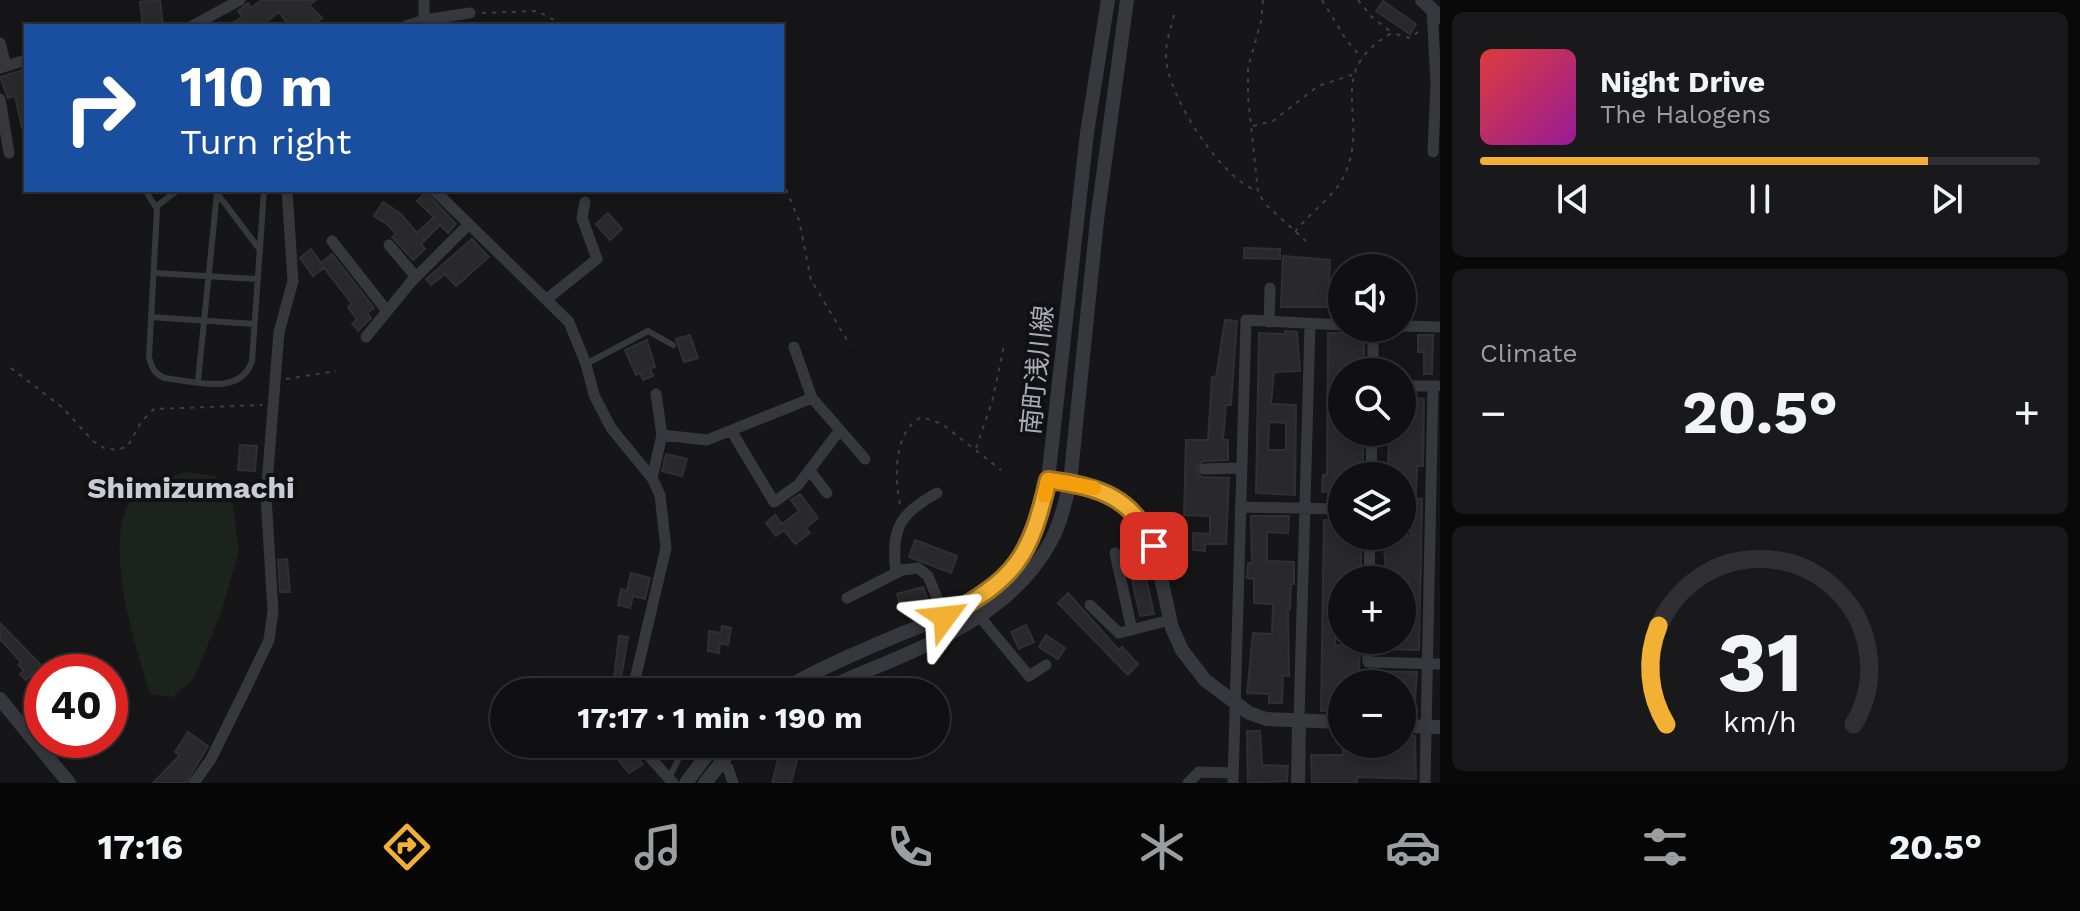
<!DOCTYPE html>
<html lang="en">
<head>
<meta charset="utf-8">
<style>
	:root { --surface:#101012; --page:#19191b; --text:#f1f3f6; --muted:#9c9d9f; --line:#303032; --accent:#f2b134 }
	body { margin:0; font-family:"Work Sans","Noto Sans JP",sans-serif; background:var(--page); color:var(--text); height:100vh; display:flex; flex-direction:column; font-size:30px; white-space:nowrap }
	* { box-sizing:border-box; margin:0 }
	p { font-size:26px; color:var(--muted) }
	.icon { flex:none; width:44px; height:44px; fill:none; stroke:currentColor; stroke-width:2; stroke-linecap:round; stroke-linejoin:round }
	.map { position:relative; flex:1; overflow:hidden }
	.drawer { display:flex; flex-direction:column; gap:12px; padding:12px; background:#09090a; width:640px }
	.drawer>* { flex:none }
	.top-card { position:absolute; left:24px; top:24px; width:760px; height:168px; border-radius:0px; box-shadow:0 4px 12px #0003,0 0 0 2px var(--line); background:#1a4fa0; color:#fff; overflow:hidden }
	.controls { position:absolute; left:1328px; top:254px; display:grid; gap:16px }
	.controls a { display:grid; place-items:center; width:88px; height:88px; border-radius:50%; background:var(--surface); box-shadow:0 4px 12px #0003,0 0 0 2px var(--line); font-size:40px }
	.speed { position:absolute; left:24px; top:654px; display:flex; gap:16px; font-size:40px; font-weight:700; text-align:center }
	.speed>* { display:grid; place-content:center; width:104px; height:104px; border-radius:50%; background:var(--surface); box-shadow:0 4px 12px #0003,0 0 0 2px var(--line); line-height:1 }
	.speed .limit { border:12px solid #d22; background:#fff; color:#111 }
	.pin { position:absolute; display:grid; place-items:center; width:68px; height:68px; color:#fff; margin:-34px; border-radius:16px; box-shadow:0 4px 12px #0006 }
	.me { position:absolute; width:88px; margin:-44px; rotate:60deg; stroke-linejoin:round; filter:drop-shadow(0 0 6px #0008) }
	.turn { display:flex; align-items:center; gap:28px; height:168px; padding:0 24px; font-size:36px }
	.turn .icon { width:104px; height:104px; stroke-width:2.5 }
	.turn b { display:block; font-size:56px; line-height:68px }
	.big { font-size:60px; font-weight:700; line-height:1.1 }
	.drawer .widget { flex:1; display:flex; flex-direction:column; justify-content:center; gap:12px; min-width:0; padding:0 28px; border-radius:12px; background:var(--page) }
	.drawer .dial { align-items:center; gap:0 }
	.dial svg { height:208px; overflow:visible; fill:none; stroke:var(--line); stroke-width:7; stroke-linecap:round; text-anchor:middle }
	.dial text { fill:var(--text); stroke:none }
	.song { display:flex; align-items:center; gap:24px }
	.cover { width:96px; height:96px; border-radius:12px; background:linear-gradient(135deg,hsl(0 70% 55%),hsl(300 70% 35%)) }
	.played { height:8px; border-radius:4px; background:linear-gradient(90deg,var(--accent) 80%,var(--line) 80%) }
	.keys { display:flex; justify-content:space-around; direction:ltr }
	.heat { display:flex; justify-content:space-between; align-items:center; font-size:44px; direction:ltr }
	.trip { position:absolute; left:490px; top:678px; width:460px; height:80px; border-radius:40px; background:var(--surface); box-shadow:0 4px 12px #0003,0 0 0 2px var(--line); font-weight:700; line-height:80px; text-align:center }
	.menu { display:flex; height:128px; justify-content:space-around; align-items:center; background:#060607; color:var(--muted) }
	.menu .icon { width:56px; height:56px }
	.menu .current { color:var(--accent) }
	.menu b { font-size:36px; color:var(--text) }
	main { display:flex; flex:1; min-height:0 }
	.map>svg:first-child { display:block }
	.green { fill:#1c231d }
	.building { fill:#29292c; stroke:#303034; stroke-width:2; fill-rule:evenodd }
	.lines { fill:none; stroke-linecap:round; stroke-linejoin:round }
	.path { stroke:#3d3f44; stroke-width:2; stroke-dasharray:4 6; stroke-linecap:butt }
	.service { stroke:#37383d; stroke-width:6 }
	.minor { stroke:#37383d; stroke-width:11 }
	.tertiary { stroke:#37383d; stroke-width:14 }
	.route-casing { stroke:#9d7322; stroke-width:20 }
	.route { stroke:#f2b134; stroke-width:14 }
	.slow { stroke:#f59e0b; stroke-width:14 }
	.labels { text-anchor:middle; stroke-width:8; stroke-linejoin:round; paint-order:stroke }
	.street-label { font-size:26px; fill:#a8adb8; stroke:#111113 }
	.quarter-label { font-size:30px; font-weight:bold; fill:#c9ccd4; stroke:#111113 }
</style>
</head>
<body>
<main>
<div class="map">
<svg width="1440" height="783" viewBox="0 0 1440 783">
	<rect width="100%" height="100%" fill="#161618"/>
	<path class="green" d="M185 472 215 476 233 506 239 551 221 613 194 678 173 697 150 694C136 648 93 519 144 487 155 480 172 477 185 472Z"/>
	<path class="building" d="M160 0 163 26H143L140 2Z
		M262 0H316L309 5 322 18 313 26H289L279 12 261 26H227L242 17 238 11 248 3 251 8Z
		M1383 1 1416 24 1410 34 1376 11Z
		M26 69V128H22L15 96 8 98 0 77Z
		M426 192 456 224 448 233 440 225 421 244 425 249 413 260 392 237 396 234 388 225 374 216 383 202 401 214 417 233 434 217 417 201Z
		M608 213 622 229 610 240 596 224Z
		M472 239 489 257 456 286 445 274 431 285 426 279Z
		M1244 248 1280 249V259L1244 258Z
		M311 249 321 263 332 254 374 308 367 313 371 318 358 331 352 323 357 320 348 307 352 304 324 268 313 276 300 258Z
		M1283 256 1330 260 1328 307H1281Z
		M1225 320 1237 321 1231 405H1226L1223 440H1228V460L1203 461 1196 468 1201 477 1229 478 1226 544H1205V551L1193 550V533L1210 534V516L1184 515 1186 440H1208L1212 377H1216Z
		M1285 331 1297 332 1300 371 1274 372 1271 404 1296 405 1295 495 1256 493 1259 333 1285 334ZM1269 422 1286 423V450H1268Z
		M1328 333H1364V372H1341L1342 411H1338V432H1364L1362 476H1334V492H1322L1323 475H1327Z
		M690 335 698 358 684 362 676 339Z
		M1418 335H1433L1432 374H1424V352H1418Z
		M647 340 655 367 650 369 653 376 643 380 640 373 636 375 625 350Z
		M1417 398 1424 399 1423 466H1417L1416 494H1403L1404 476H1388L1389 432H1402V418H1416Z
		M240 445 257 446 255 471 238 470Z
		M666 454 687 459 682 476 662 471Z
		M800 494 818 518 806 528 810 533 795 544 784 530 776 536 766 523 775 515 782 524 799 511 791 500Z
		M1411 498 1422 499 1419 650 1383 649V640H1407L1409 580H1387L1384 549 1385 536H1411Z
		M1251 516H1289L1288 533 1267 532V561L1294 562V584H1291L1290 609H1288L1289 676 1283 675 1282 703H1269V694L1247 693 1253 633 1272 634 1273 604 1254 603V579L1247 578 1248 563H1252Z
		M1324 520 1338 521 1337 536H1361V580H1337L1335 645 1360 646 1359 671 1417 672 1414 713H1402L1403 684H1337L1336 711H1321Z
		M915 540 957 556 951 573 909 557Z
		M1139 545 1154 614 1140 616 1125 548Z
		M287 559 290 592H280L278 560Z
		M631 573 650 578 645 599 633 596 630 608 618 605 621 589 627 591Z
		M923 587 930 605 913 610 911 603 900 606 897 594Z
		M1068 593 1119 650 1122 647 1138 664 1128 675 1058 603Z
		M0 623 41 665 26 680 20 674 24 670 18 665 21 662 0 639Z
		M1026 625 1034 642 1019 649 1011 632Z
		M722 626 731 628 728 645 720 643 719 653 708 651 709 631 721 633Z
		M1046 635 1065 648 1058 659 1039 647Z
		M619 636 628 637 621 678 614 677Z
		M1247 731H1260L1262 765 1288 766 1287 781 1248 783Z
		M188 732 208 746 186 783H153L180 755 175 752Z
		M1402 736H1415L1416 779 1357 777V783H1312L1311 755H1343V744H1402Z
		M628 748 643 764 629 773 619 761Z
		M779 755 797 760 791 783H772Z"/>
	<g class="lines">
		<path class="path" d="M1263 0 1261 21 1248 68V97L1258 192 1265 204 1306 241
			M1322 0 1347 41 1362 58
			M1358 0 1372 17 1391 32
			M482 13 537 11 565 26
			M1174 15C1171 28 1165 44 1166 58 1168 97 1221 178 1257 191
			M1253 126 1273 121 1318 86 1352 75
			M782 180 799 220 811 280 850 345
			M1295 232C1309 213 1334 197 1344 176 1372 118 1321 73 1392 33L1410 38 1422 29
			M11 368 63 408 93 441 104 448 117 450 128 446 141 422 154 409 262 405
			M286 379 336 371
			M976 448 992 402 1004 346
			M900 504C894 478 894 429 922 417L942 424 1001 470"/>
		<path class="service" d="M145 190 157 209 149 357C152 368 154 373 164 378 194 381 240 397 252 361L264 190
			M217 193 260 250
			M157 206 178 190
			M154 273 258 279
			M151 317 254 324
			M586 364 648 331 673 345
			M198 381 217 193
			M668 780 686 744"/>
		<path class="minor" d="M1432 10 1436 83 1433 152
			M424 20 470 13
			M192 26 240 0
			M406 26 424 20V0
			M0 43 6 66
			M0 68 26 60
			M0 99 9 153
			M434 190 569 322 586 364 594 395 611 428 652 478 660 495 666 548 632 692
			M332 241 387 311
			M389 245 416 277
			M547 299 597 259 582 218 585 202
			M1269 322 1270 288
			M1402 326 1440 327
			M366 337 411 282 469 224
			M794 347 812 398
			M1373 372V328
			M1402 386H1437
			M656 394 662 435
			M840 430 865 459
			M1204 469 1241 468
			M810 471 827 493
			M1371 476 1372 432
			M652 478 662 435 707 440 812 398 840 430 798 485 774 502 732 432
			M1240 507 1342 509
			M1115 553 1132 630
			M896 573C891 530 898 514 937 493
			M1369 580 1370 536
			M847 598 902 570 918 568 928 576 945 617
			M1090 605 1119 633 1170 620
			M980 617 1029 676 1046 665
			M1368 640V662L1440 664
			M1299 719 1310 324
			M638 744 673 783
			M710 749 728 768 733 783
			M194 783 211 759 248 684 269 640 273 611 266 496 279 332 293 281 287 190
			M1188 783 1199 772 1233 773
			M1233 783 1246 320 1342 325
			M1425 783 1433 386"/>
		<path class="tertiary" d="M1422 0 1440 17
			M1048 480 1092 487 1134 511 1154 546 1172 628 1182 650 1205 680 1249 713 1266 719 1342 722
			M779 692C816 670 856 653 896 636 943 617 999 597 1027 550 1040 529 1043 503 1048 480L1087 133 1108 0
			M819 692C901 653 1005 627 1051 541 1061 523 1065 502 1070 483L1097 220 1127 0
			M0 699 69 783
			M1402 726 1440 727
			M686 783 715 744
			M705 783 736 744
			M1298 783 1299 719"/>
	</g>
	<g class="lines">
		<defs>
			<path id="route" d="M945 617C1016 578 1030 558 1048 480 1098 486 1133 497 1154 546"/>
		</defs>
		<use href="#route" class="route-casing"/>
		<use href="#route" class="route"/>
		<path class="slow" d="M1045 496 1048 480 1094 488"/>
	</g>
	<g class="labels">
		<g class="street-label">
			<text transform="translate(1037 370) rotate(-84)" y="9">南町浅川線</text>
		</g>
		<g class="quarter-label">
			<text x="191" y="498">Shimizumachi</text>
		</g>
	</g>
</svg>
<div class="controls">
<a><svg class="icon" aria-label="sound" viewBox="0 0 24 24"><path d="M4 9h4l5-4v14l-5-4H4zM17 9q2 3 0 6"/></svg></a>
<a><svg class="icon" aria-label="search" viewBox="0 0 24 24"><circle cx="10" cy="10" r="6"/><path d="M15 15l6 6"/></svg></a>
<a><svg class="icon" aria-label="layers" viewBox="0 0 24 24"><path d="M12 4l9 5-9 5-9-5zM3 14l9 5 9-5"/></svg></a>
<a>+</a>
<a>−</a>
</div>
<div class="speed"><div class="limit">40</div></div>
<div class="pin" style="left:1154px;top:546px;background:#d93025"><svg class="icon" aria-label="arrive" viewBox="0 0 24 24"><path d="M6 21V4h12l-3 4 3 4H6"/></svg></div>
<svg class="me" style="left:945px;top:617px" viewBox="-20 -20 40 40"><path d="M0-17L14 15 0 8-14 15z" fill="#f2b134" stroke="#fff" stroke-width="4"/></svg>
<div class="trip">17:17 · 1 min · 190 m</div>
<div class="top-card">
<div class="turn"><svg class="icon" aria-label="right" viewBox="0 0 24 24"><path d="M7 20v-9h11M14 6l5 5-5 5"/></svg><div><b>110 m</b>Turn right</div></div>
</div>
</div>
<section class="drawer">
<div class="widget">
<div class="song"><i class="cover"></i><div><b>Night Drive</b><p>The Halogens</p></div></div>
<div class="played"></div>
<div class="keys"><svg class="icon" aria-label="previous" viewBox="0 0 24 24"><path d="M18 5L8 12l10 7zM5 5v14"/></svg><svg class="icon" aria-label="pause" viewBox="0 0 24 24"><path d="M8 5v14M16 5v14"/></svg><svg class="icon" aria-label="next" viewBox="0 0 24 24"><path d="M6 5l10 7-10 7zM19 5v14"/></svg></div>
</div>
<div class="widget"><p>Climate</p>
<div class="heat"><a>−</a><b class="big">20.5°</b><a>+</a></div>
</div>
<div class="widget dial"><svg viewBox="0 0 100 80">
<path d="M14 69A42 42 0 1 1 86 69"/>
<path d="M14 69A42 42 0 0 1 11 31" stroke="#f2b134"/>
<text x="50" y="56" font-size="32" font-weight="700">31</text>
<text x="50" y="72" font-size="11">km/h</text>
</svg></div>
</section>
</main>
<nav class="menu">
<b>17:16</b>
<svg class="icon current" aria-label="directions" viewBox="0 0 24 24"><path d="M12 3l9 9-9 9-9-9zM9 14v-3h6M13 9l2 2-2 2"/></svg>
<svg class="icon" aria-label="music" viewBox="0 0 24 24"><path d="M9 18V5l10-2v13"/><circle cx="6" cy="18" r="3"/><circle cx="16" cy="16" r="3"/></svg>
<svg class="icon" aria-label="phone" viewBox="0 0 24 24"><path d="M5 4h4l2 5-3 2q2 4 5 5l2-3 5 2v4C11 20 4 13 5 4z"/></svg>
<svg class="icon" aria-label="climate" viewBox="0 0 24 24"><path d="M12 3v18M4 7l16 10M4 17L20 7"/></svg>
<svg class="icon" aria-label="car" viewBox="0 0 24 24"><path d="M5 17H2v-5l4-1 3-4h7l3 4 3 1v5h-3M9 17h6M6 11h13"/><circle cx="7" cy="17" r="2"/><circle cx="17" cy="17" r="2"/></svg>
<svg class="icon" aria-label="filters" viewBox="0 0 24 24"><path d="M4 7h16M4 17h16"/><circle cx="9" cy="7" r="2"/><circle cx="15" cy="17" r="2"/></svg>
<b>20.5°</b>
</nav>
</body>
</html>
